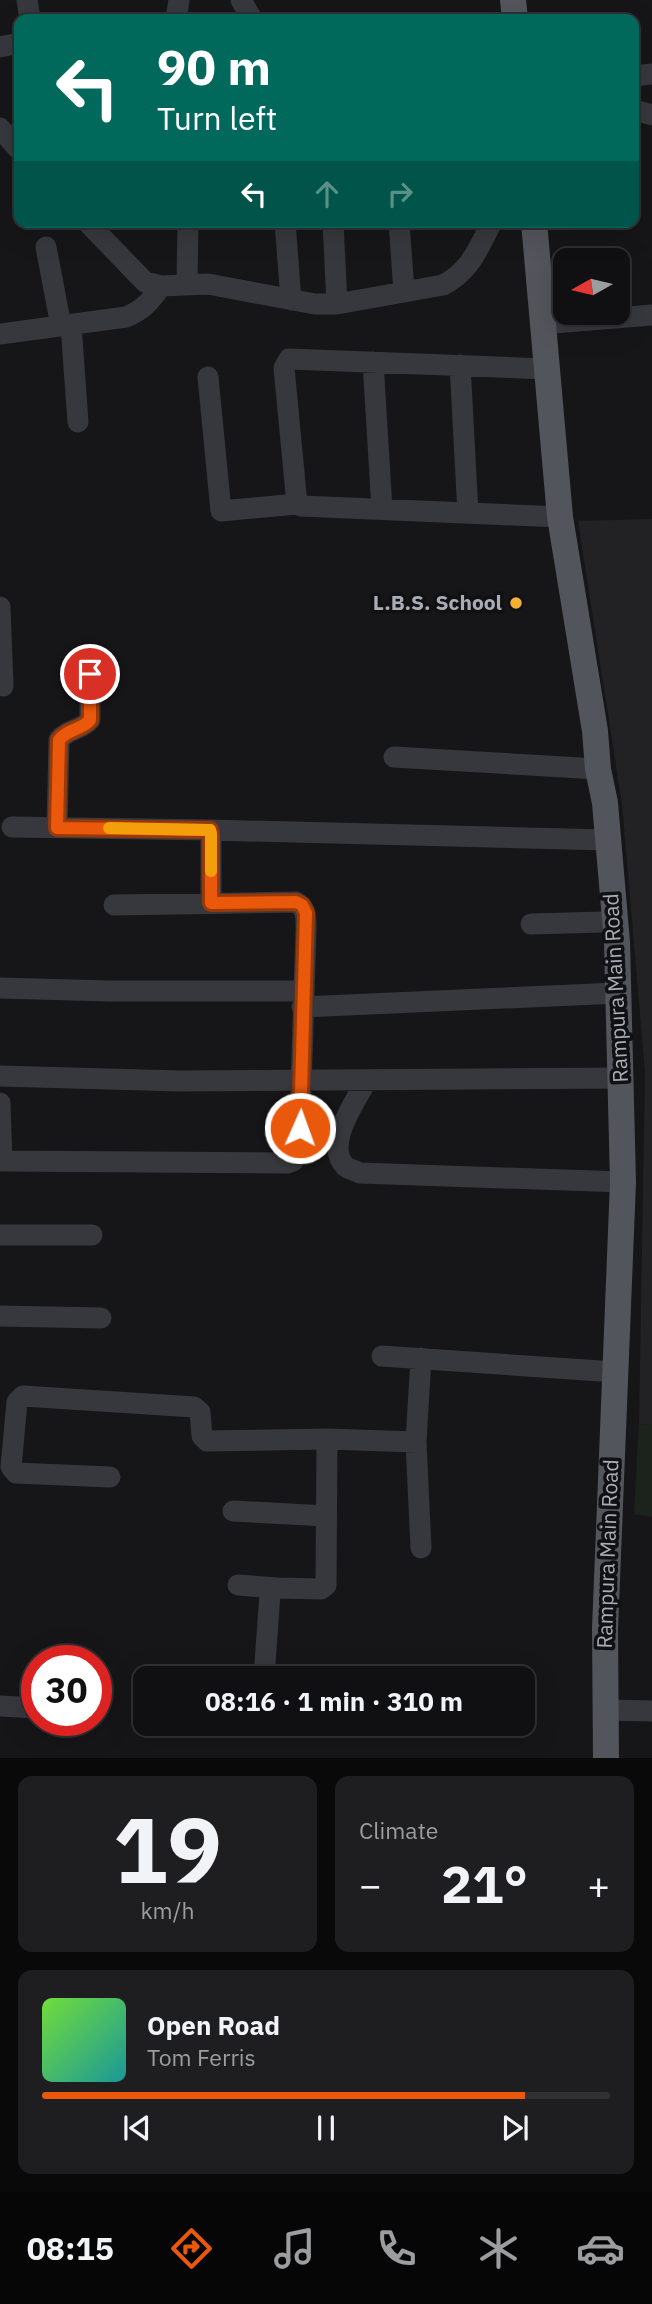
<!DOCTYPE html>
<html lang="en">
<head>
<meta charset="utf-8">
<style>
	:root { --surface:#101012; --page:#1e1e20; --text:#f1f3f6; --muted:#9c9d9f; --line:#303032; --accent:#ea580c }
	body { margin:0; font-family:"IBM Plex Sans",sans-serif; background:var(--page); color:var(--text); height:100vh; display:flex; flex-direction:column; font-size:26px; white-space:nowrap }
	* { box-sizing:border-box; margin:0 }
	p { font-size:23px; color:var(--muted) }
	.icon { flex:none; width:38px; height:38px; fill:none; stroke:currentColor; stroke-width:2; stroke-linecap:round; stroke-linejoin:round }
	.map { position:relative; height:1758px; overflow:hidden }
	.details { display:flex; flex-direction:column; gap:18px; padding:18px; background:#09090a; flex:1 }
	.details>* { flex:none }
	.banner { position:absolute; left:14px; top:14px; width:625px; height:214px; border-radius:14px; box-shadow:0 7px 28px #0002,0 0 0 2px var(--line); background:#00695c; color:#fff; overflow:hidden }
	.needle { width:46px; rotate:262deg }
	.buttons { position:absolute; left:553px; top:248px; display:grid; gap:14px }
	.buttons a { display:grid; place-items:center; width:77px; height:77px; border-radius:14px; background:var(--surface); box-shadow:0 7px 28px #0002,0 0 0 2px var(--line); font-size:35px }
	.speed { position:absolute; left:21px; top:1645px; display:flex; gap:14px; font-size:35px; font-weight:700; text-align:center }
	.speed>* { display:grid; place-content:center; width:91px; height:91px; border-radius:50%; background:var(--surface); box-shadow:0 7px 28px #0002,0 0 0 2px var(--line); line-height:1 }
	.speed .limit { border:10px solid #d22; background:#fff; color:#111 }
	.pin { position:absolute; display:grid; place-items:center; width:60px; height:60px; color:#fff; margin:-30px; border:4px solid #fff; border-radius:50%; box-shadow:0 2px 7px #0007 }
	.me { position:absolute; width:77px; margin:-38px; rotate:2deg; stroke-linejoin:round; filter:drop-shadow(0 0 5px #0008) }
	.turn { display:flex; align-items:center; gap:24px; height:147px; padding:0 28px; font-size:32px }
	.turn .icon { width:91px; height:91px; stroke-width:2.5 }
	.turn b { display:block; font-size:49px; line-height:60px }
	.lanes { display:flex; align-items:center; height:66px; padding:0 28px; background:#0003; justify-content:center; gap:35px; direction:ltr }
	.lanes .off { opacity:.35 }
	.big { font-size:52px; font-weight:800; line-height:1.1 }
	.details .widget { flex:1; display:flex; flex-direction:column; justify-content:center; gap:10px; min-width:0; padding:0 24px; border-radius:14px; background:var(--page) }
	.details .dial { align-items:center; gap:0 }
	.dial b { font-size:91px; line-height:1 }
	.song { display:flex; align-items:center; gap:21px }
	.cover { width:84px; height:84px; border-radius:10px; background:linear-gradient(135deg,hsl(100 70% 55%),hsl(180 70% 35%)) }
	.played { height:7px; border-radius:4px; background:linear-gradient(90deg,var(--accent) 85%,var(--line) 85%) }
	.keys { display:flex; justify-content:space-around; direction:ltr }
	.heat { display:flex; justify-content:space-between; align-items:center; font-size:38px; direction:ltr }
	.details .tiles { flex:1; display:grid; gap:18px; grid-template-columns:1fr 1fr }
	.widget:last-child { grid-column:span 2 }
	.trip { position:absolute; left:133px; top:1666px; width:402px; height:70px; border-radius:14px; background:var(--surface); box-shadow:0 7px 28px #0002,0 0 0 2px var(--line); font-weight:800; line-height:70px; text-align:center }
	.tab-bar { display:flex; height:112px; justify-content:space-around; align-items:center; background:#060607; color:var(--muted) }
	.tab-bar .icon { width:49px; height:49px }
	.tab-bar .active { color:var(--accent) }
	.tab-bar b { font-size:32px; color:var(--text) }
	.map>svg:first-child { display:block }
	.built { fill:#222225 }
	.green { fill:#1c231d }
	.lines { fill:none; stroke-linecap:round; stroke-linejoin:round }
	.minor { stroke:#37383d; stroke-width:21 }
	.major { stroke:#53555c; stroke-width:26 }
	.route-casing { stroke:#983908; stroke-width:18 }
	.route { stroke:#ea580c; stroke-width:12 }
	.slow { stroke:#f59e0b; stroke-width:12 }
	.poi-dot { fill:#f2b134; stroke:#111113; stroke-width:2.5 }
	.labels { text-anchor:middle; stroke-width:7; stroke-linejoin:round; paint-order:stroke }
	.poi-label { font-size:21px; font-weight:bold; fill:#a8adb8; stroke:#111113; text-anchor:end }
	.street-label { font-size:21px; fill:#a8adb8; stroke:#111113 }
</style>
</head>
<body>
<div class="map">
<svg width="652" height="1758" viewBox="0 0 652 1758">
	<rect width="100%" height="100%" fill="#161618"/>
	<path class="built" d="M652 519V1425L639 1424 645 1072 622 804 578 521Z"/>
	<path class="green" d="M639 1424 652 1425V1517L634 1514Z"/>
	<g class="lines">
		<path class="minor" d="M27 0 30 19
			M241 0 252 19
			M176 19 179 0
			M0 47 19 43
			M634 76 652 74
			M634 110 652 115
			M0 128 19 150
			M87 222 145 282 161 286 208 284 315 304H337L443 285C470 272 479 247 492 222
			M285 222 291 300
			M333 222 337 304
			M399 222 404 292
			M46 247 61 326
			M187 284 188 222
			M542 324 652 315
			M71 325 78 422
			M0 334 126 317C143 310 151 301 161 286
			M373 362 382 509
			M460 365 468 513
			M208 377 221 511 297 504 301 506 560 517
			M297 504 284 368 289 359 546 369
			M0 607 3 686
			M394 757 598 769
			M12 827 210 830 211 834V903
			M57 828 59 740C67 729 82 730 90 720V674
			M210 830 608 840
			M531 924 603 922
			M0 988 109 991H303
			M302 1007 618 993
			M0 1076 180 1081 620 1078
			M367 1080C356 1100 324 1145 345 1166 348 1169 356 1171 360 1173L623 1182
			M0 1103 2 1161 287 1163 293 1161 299 1151 306 930C306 918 307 908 296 902L114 905
			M0 1235H92
			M0 1316 101 1318
			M382 1356 615 1372
			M110 1477 16 1473 11 1467 17 1402 23 1396 194 1407 200 1412 202 1436 207 1441 327 1439 416 1442
			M233 1511 326 1516
			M421 1548 416 1442 421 1358
			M238 1585 277 1588
			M264 1677 270 1593 277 1588 321 1589 326 1585 327 1439
			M0 1706 37 1708
			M604 1710 652 1711"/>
		<path class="major" d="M513 0 515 19
			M534 222 560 517 595 731 598 769 605 803 617 942 623 1182 605 1629 606 1758"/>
	</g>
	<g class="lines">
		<defs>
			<path id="route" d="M90 674V720C82 730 67 729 59 740L57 828 210 830 211 834V903L296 902 302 905 306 913 300 1128"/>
		</defs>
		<use href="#route" class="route-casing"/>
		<use href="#route" class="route"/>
		<path class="slow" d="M109 828 210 830 211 834V871"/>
	</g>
	<circle class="poi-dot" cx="516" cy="603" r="7"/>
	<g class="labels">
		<g class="poi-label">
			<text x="502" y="610">L.B.S. School</text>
		</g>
		<g class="street-label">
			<text transform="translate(616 988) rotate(-93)" y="7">Rampura Main Road</text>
			<text transform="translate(608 1554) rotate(-88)" y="7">Rampura Main Road</text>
		</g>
	</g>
</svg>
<div class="buttons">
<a><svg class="needle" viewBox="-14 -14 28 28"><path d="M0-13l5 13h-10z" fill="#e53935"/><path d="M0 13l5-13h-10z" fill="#9c9d9f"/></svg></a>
</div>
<div class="speed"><div class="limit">30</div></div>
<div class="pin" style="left:90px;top:674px;background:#d93025"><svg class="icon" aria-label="arrive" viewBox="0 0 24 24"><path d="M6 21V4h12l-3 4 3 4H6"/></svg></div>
<svg class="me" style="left:300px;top:1128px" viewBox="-20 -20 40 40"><circle r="17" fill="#ea580c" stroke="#fff" stroke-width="3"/><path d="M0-11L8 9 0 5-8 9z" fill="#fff"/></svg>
<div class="trip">08:16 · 1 min · 310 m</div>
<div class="banner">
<div class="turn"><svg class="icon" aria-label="left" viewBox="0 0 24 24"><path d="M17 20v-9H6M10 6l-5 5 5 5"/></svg><div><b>90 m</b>Turn left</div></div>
<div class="lanes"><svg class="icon" aria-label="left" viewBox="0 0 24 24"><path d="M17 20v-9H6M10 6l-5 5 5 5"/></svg><svg class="icon off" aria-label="ahead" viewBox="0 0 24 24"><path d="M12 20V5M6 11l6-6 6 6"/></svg><svg class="icon off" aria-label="right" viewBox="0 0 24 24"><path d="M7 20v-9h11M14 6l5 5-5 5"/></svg></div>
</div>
</div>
<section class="details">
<div class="tiles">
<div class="widget dial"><b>19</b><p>km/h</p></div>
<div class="widget"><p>Climate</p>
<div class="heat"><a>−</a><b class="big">21°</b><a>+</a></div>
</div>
<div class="widget">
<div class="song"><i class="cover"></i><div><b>Open Road</b><p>Tom Ferris</p></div></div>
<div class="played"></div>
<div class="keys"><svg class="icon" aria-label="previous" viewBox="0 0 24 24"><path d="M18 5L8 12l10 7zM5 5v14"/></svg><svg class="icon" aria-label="pause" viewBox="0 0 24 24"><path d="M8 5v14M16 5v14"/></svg><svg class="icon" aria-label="next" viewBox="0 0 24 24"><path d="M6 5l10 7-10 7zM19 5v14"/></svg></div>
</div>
</div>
</section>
<nav class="tab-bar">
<b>08:15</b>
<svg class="icon active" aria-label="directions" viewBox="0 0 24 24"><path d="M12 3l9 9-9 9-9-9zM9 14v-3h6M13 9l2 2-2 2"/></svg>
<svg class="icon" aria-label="music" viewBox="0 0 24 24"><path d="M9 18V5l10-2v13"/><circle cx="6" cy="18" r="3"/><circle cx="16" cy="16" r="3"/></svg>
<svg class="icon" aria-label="phone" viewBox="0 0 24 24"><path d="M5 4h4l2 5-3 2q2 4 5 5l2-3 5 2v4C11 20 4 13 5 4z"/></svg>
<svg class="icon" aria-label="climate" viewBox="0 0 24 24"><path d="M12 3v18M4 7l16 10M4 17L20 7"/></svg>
<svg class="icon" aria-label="car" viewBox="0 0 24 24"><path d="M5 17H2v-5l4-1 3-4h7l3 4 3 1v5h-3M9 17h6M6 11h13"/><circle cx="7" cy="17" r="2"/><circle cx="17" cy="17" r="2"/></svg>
</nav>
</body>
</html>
